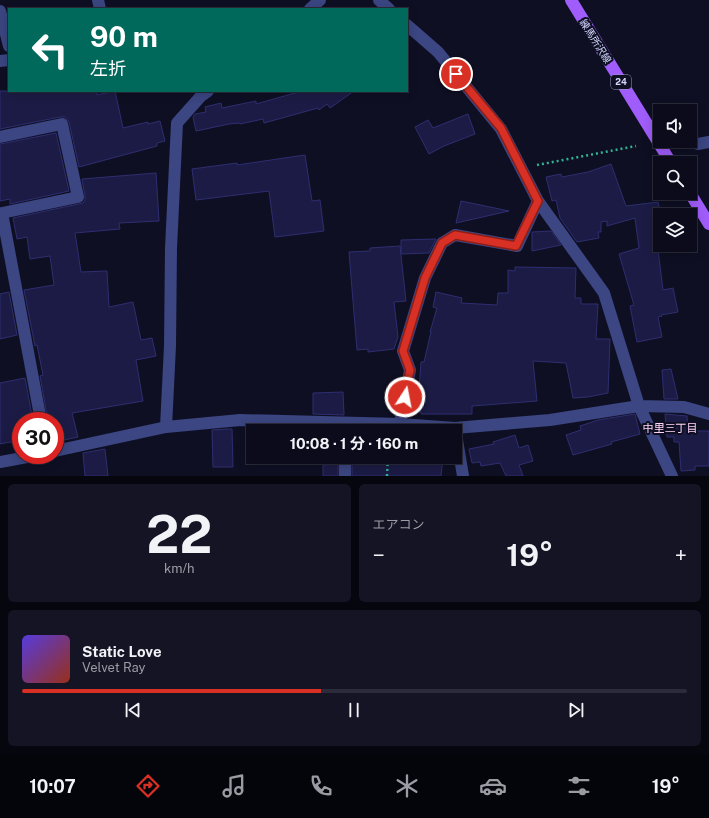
<!DOCTYPE html>
<html lang="ja">
<head>
<meta charset="utf-8">
<style>
	:root { --surface:#0b0b1b; --page:#141424; --text:#f1f3f6; --muted:#9a9ba3; --line:#2b2b3a; --accent:#d93025 }
	body { margin:0; font-family:"Public Sans","Noto Sans JP",sans-serif; background:var(--page); color:var(--text); height:100vh; display:flex; flex-direction:column; font-size:15px; white-space:nowrap }
	* { box-sizing:border-box; margin:0 }
	p { font-size:13px; color:var(--muted) }
	.icon { flex:none; width:22px; height:22px; fill:none; stroke:currentColor; stroke-width:2; stroke-linecap:round; stroke-linejoin:round }
	.map { position:relative; height:476px; overflow:hidden }
	.drawer { display:flex; flex-direction:column; gap:8px; padding:8px; background:#06060f; flex:1 }
	.drawer>* { flex:none }
	.guide { position:absolute; left:8px; top:8px; width:400px; height:84px; border-radius:0px; box-shadow:0 2px 10px #0003,0 0 0 1px var(--line); background:#00695c; color:#fff; overflow:hidden }
	.buttons { position:absolute; left:653px; top:104px; display:grid; gap:8px }
	.buttons a { display:grid; place-items:center; width:44px; height:44px; border-radius:0px; background:var(--surface); box-shadow:0 2px 10px #0003,0 0 0 1px var(--line); font-size:20px }
	.speed { position:absolute; left:12px; top:412px; display:flex; gap:8px; font-size:20px; font-weight:700; text-align:center }
	.speed>* { display:grid; place-content:center; width:52px; height:52px; border-radius:50%; background:var(--surface); box-shadow:0 2px 10px #0003,0 0 0 1px var(--line); line-height:1 }
	.speed .limit { border:6px solid #d22; background:#fff; color:#111 }
	.pin { position:absolute; display:grid; place-items:center; width:34px; height:34px; color:#fff; margin:-17px; border:2px solid #fff; border-radius:50%; box-shadow:0 1px 4px #0007 }
	.me { position:absolute; width:44px; margin:-22px; rotate:11deg; stroke-linejoin:round; filter:drop-shadow(0 0 3px #0008) }
	.turn { display:flex; align-items:center; gap:14px; height:84px; padding:0 16px; font-size:18px }
	.turn .icon { width:52px; height:52px; stroke-width:2.5 }
	.turn b { display:block; font-size:28px; line-height:34px }
	.big { font-size:30px; font-weight:700; line-height:1.1 }
	.drawer .widget { flex:1; display:flex; flex-direction:column; justify-content:center; gap:6px; min-width:0; padding:0 14px; border-radius:6px; background:var(--page) }
	.drawer .dial { align-items:center; gap:0 }
	.dial b { font-size:52px; line-height:1 }
	.song { display:flex; align-items:center; gap:12px }
	.cover { width:48px; height:48px; border-radius:6px; background:linear-gradient(135deg,hsl(250 70% 55%),hsl(10 70% 35%)) }
	.played { height:4px; border-radius:2px; background:linear-gradient(90deg,var(--accent) 45%,var(--line) 45%) }
	.keys { display:flex; justify-content:space-around; direction:ltr }
	.heat { display:flex; justify-content:space-between; align-items:center; font-size:22px; direction:ltr }
	.drawer .tiles { flex:1; display:grid; gap:8px; grid-template-columns:1fr 1fr }
	.widget:last-child { grid-column:span 2 }
	.trip { position:absolute; left:246px; top:424px; width:216px; height:40px; border-radius:0px; background:var(--surface); box-shadow:0 2px 10px #0003,0 0 0 1px var(--line); font-weight:700; line-height:40px; text-align:center }
	.dock { display:flex; height:64px; justify-content:space-around; align-items:center; background:#04040b; color:var(--muted) }
	.dock .icon { width:28px; height:28px }
	.dock .active { color:var(--accent) }
	.dock b { font-size:18px; color:var(--text) }
	.map>svg:first-child { display:block }
	.building { fill:#1c1b45; stroke:#2e2e70 }
	.lines { fill:none; stroke-linecap:round; stroke-linejoin:round }
	.path { stroke:#32b392; stroke-width:2.5; stroke-dasharray:2 3; stroke-linecap:butt }
	.minor { stroke:#3b4682; stroke-width:12 }
	.major { stroke:#a15dfb; stroke-width:12 }
	.route-casing { stroke:#8d1f18; stroke-width:10 }
	.route { stroke:#d93025; stroke-width:7 }
	.labels { text-anchor:middle; stroke-width:4; stroke-linejoin:round; paint-order:stroke }
	.shield { fill:#0f0f24; stroke:#989bbd; stroke-width:1 }
	.shield-label { font-size:9px; font-weight:bold; fill:#d3d7fe }
	.street-label { font-size:10px; fill:#d3d7fe; stroke:#0f0f24 }
	.neighbourhood-label { font-size:11px; fill:#fed5f7; stroke:#0f0f24 }
</style>
</head>
<body>
<div class="map">
<svg width="709" height="476" viewBox="0 0 709 476">
	<rect width="100%" height="100%" fill="#0f0f24"/>
	<path class="building" d="M0 91H96L97 95 115 91 123 128 148 122V124L160 121 165 141 157 143V146L79 167 69 122 65 117H60L0 129Z
		M302 91H354L330 108 327 104 319 110 318 108 264 123 263 119 240 124 239 123 229 124 196 131 193 117 195 114 206 112 205 107 221 103 222 108 256 101V104Z
		M468 114 475 134 444 146 429 154 415 127 428 120 433 128Z
		M56 133 69 191 10 204V199L0 201V144Z
		M305 155 312 201 320 200 324 231 275 237 269 191 196 200 192 169 237 163V165Z
		M611 164 626 206 658 202 660 211 657 212 658 225H655L663 290 673 288 678 312 661 315 662 316 658 317 662 337 637 342 630 306 634 305 619 254 639 248 635 218 607 226V221L601 222V232H598L599 238 577 242 560 218 556 200 552 201 546 177 561 174 562 177 588 172Z
		M156 173 159 221 119 223 120 229 75 233 81 272 107 271 109 307 133 302 141 340 152 338 156 356 136 360 143 401 72 413 78 437 55 442V421H48L40 376 43 375 37 345 35 346 24 290 54 285 50 256 30 259 27 237 17 239 13 218 83 203 85 200V196L82 179Z
		M461 201 509 211 456 223Z
		M551 231 561 245 532 251V232Z
		M436 239 429 253 401 254V240Z
		M400 246 406 301 394 302 398 337 394 349 368 352V349L357 350 349 252 370 251V248Z
		M515 267 576 268 575 298H581V304H598L596 339H610L608 393 588 397 573 398 566 363 533 361 537 401 472 406V414H421V412H417L416 391H419L421 362H424L431 332H430L437 308 433 307 436 292 462 298 461 303 497 305 498 293H508V270L515 271Z
		M9 292 17 335 0 339V294Z
		M671 369 678 399H664L662 370Z
		M25 378 33 421H21V440L0 444V383Z
		M343 392 344 415 313 414V393Z
		M635 414 640 434 611 442 612 444 573 455 566 435 581 430 580 426 598 420Z
		M665 414 687 416 688 431H709V466H695V470L681 471 679 442H674V437H667Z
		M227 429H232L233 467H213L212 430Z
		M515 435 519 448 528 445 533 461 519 465 523 476H506L500 463 481 466 480 462 472 463 469 449 494 444 493 442Z
		M105 449 108 476H85L83 453Z
		M392 457H443L441 476H352V462H355V460L392 459Z
		M338 464V476H323V465Z"/>
	<g class="lines">
		<path class="path" d="M537 165 636 146
			M387 476 388 457"/>
		<path class="minor" d="M98 0 100 9
			M379 0 389 9
			M310 9 320 0
			M0 11 9 46
			M407 25 438 52 501 129 538 201 604 293 639 406 672 476
			M0 61 9 60
			M0 137 62 124 78 197 2 213 41 421
			M698 144 709 142
			M400 424 410 370 403 351 425 278 442 243 455 235 517 246 538 201
			M166 427 170 346 171 248 177 123 201 96 208 91
			M455 428 463 476
			M55 451 166 427 240 420 400 424 455 428 550 420 639 406 684 407 709 414
			M0 462 38 455
			M345 476V457"/>
		<path class="major" d="M571 0 671 163
			M690 193 709 224"/>
	</g>
	<g class="lines">
		<defs>
			<path id="route" d="M405 397 410 370 403 351 425 278 442 243 455 235 516 246 538 201 501 128 456 74"/>
		</defs>
		<use href="#route" class="route-casing"/>
		<use href="#route" class="route"/>
	</g>
	<g class="labels">
		<rect class="shield" x="611" y="75" width="20" height="14" rx="3"/>
		<g class="shield-label">
			<text x="621" y="85">24</text>
		</g>
		<g class="street-label">
			<text transform="translate(596 41) rotate(58)" y="4">練馬所沢線</text>
		</g>
		<g class="neighbourhood-label">
			<text x="670" y="432">中里三丁目</text>
		</g>
	</g>
</svg>
<div class="buttons">
<a><svg class="icon" aria-label="sound" viewBox="0 0 24 24"><path d="M4 9h4l5-4v14l-5-4H4zM17 9q2 3 0 6"/></svg></a>
<a><svg class="icon" aria-label="search" viewBox="0 0 24 24"><circle cx="10" cy="10" r="6"/><path d="M15 15l6 6"/></svg></a>
<a><svg class="icon" aria-label="layers" viewBox="0 0 24 24"><path d="M12 4l9 5-9 5-9-5zM3 14l9 5 9-5"/></svg></a>
</div>
<div class="speed"><div class="limit">30</div></div>
<div class="pin" style="left:456px;top:74px;background:#d93025"><svg class="icon" aria-label="arrive" viewBox="0 0 24 24"><path d="M6 21V4h12l-3 4 3 4H6"/></svg></div>
<svg class="me" style="left:405px;top:397px" viewBox="-20 -20 40 40"><circle r="17" fill="#d93025" stroke="#fff" stroke-width="3"/><path d="M0-11L8 9 0 5-8 9z" fill="#fff"/></svg>
<div class="trip">10:08 · 1 分 · 160 m</div>
<div class="guide">
<div class="turn"><svg class="icon" aria-label="left" viewBox="0 0 24 24"><path d="M17 20v-9H6M10 6l-5 5 5 5"/></svg><div><b>90 m</b>左折</div></div>
</div>
</div>
<section class="drawer">
<div class="tiles">
<div class="widget dial"><b>22</b><p>km/h</p></div>
<div class="widget"><p>エアコン</p>
<div class="heat"><a>−</a><b class="big">19°</b><a>+</a></div>
</div>
<div class="widget">
<div class="song"><i class="cover"></i><div><b>Static Love</b><p>Velvet Ray</p></div></div>
<div class="played"></div>
<div class="keys"><svg class="icon" aria-label="previous" viewBox="0 0 24 24"><path d="M18 5L8 12l10 7zM5 5v14"/></svg><svg class="icon" aria-label="pause" viewBox="0 0 24 24"><path d="M8 5v14M16 5v14"/></svg><svg class="icon" aria-label="next" viewBox="0 0 24 24"><path d="M6 5l10 7-10 7zM19 5v14"/></svg></div>
</div>
</div>
</section>
<nav class="dock">
<b>10:07</b>
<svg class="icon active" aria-label="directions" viewBox="0 0 24 24"><path d="M12 3l9 9-9 9-9-9zM9 14v-3h6M13 9l2 2-2 2"/></svg>
<svg class="icon" aria-label="music" viewBox="0 0 24 24"><path d="M9 18V5l10-2v13"/><circle cx="6" cy="18" r="3"/><circle cx="16" cy="16" r="3"/></svg>
<svg class="icon" aria-label="phone" viewBox="0 0 24 24"><path d="M5 4h4l2 5-3 2q2 4 5 5l2-3 5 2v4C11 20 4 13 5 4z"/></svg>
<svg class="icon" aria-label="climate" viewBox="0 0 24 24"><path d="M12 3v18M4 7l16 10M4 17L20 7"/></svg>
<svg class="icon" aria-label="car" viewBox="0 0 24 24"><path d="M5 17H2v-5l4-1 3-4h7l3 4 3 1v5h-3M9 17h6M6 11h13"/><circle cx="7" cy="17" r="2"/><circle cx="17" cy="17" r="2"/></svg>
<svg class="icon" aria-label="filters" viewBox="0 0 24 24"><path d="M4 7h16M4 17h16"/><circle cx="9" cy="7" r="2"/><circle cx="15" cy="17" r="2"/></svg>
<b>19°</b>
</nav>
</body>
</html>
